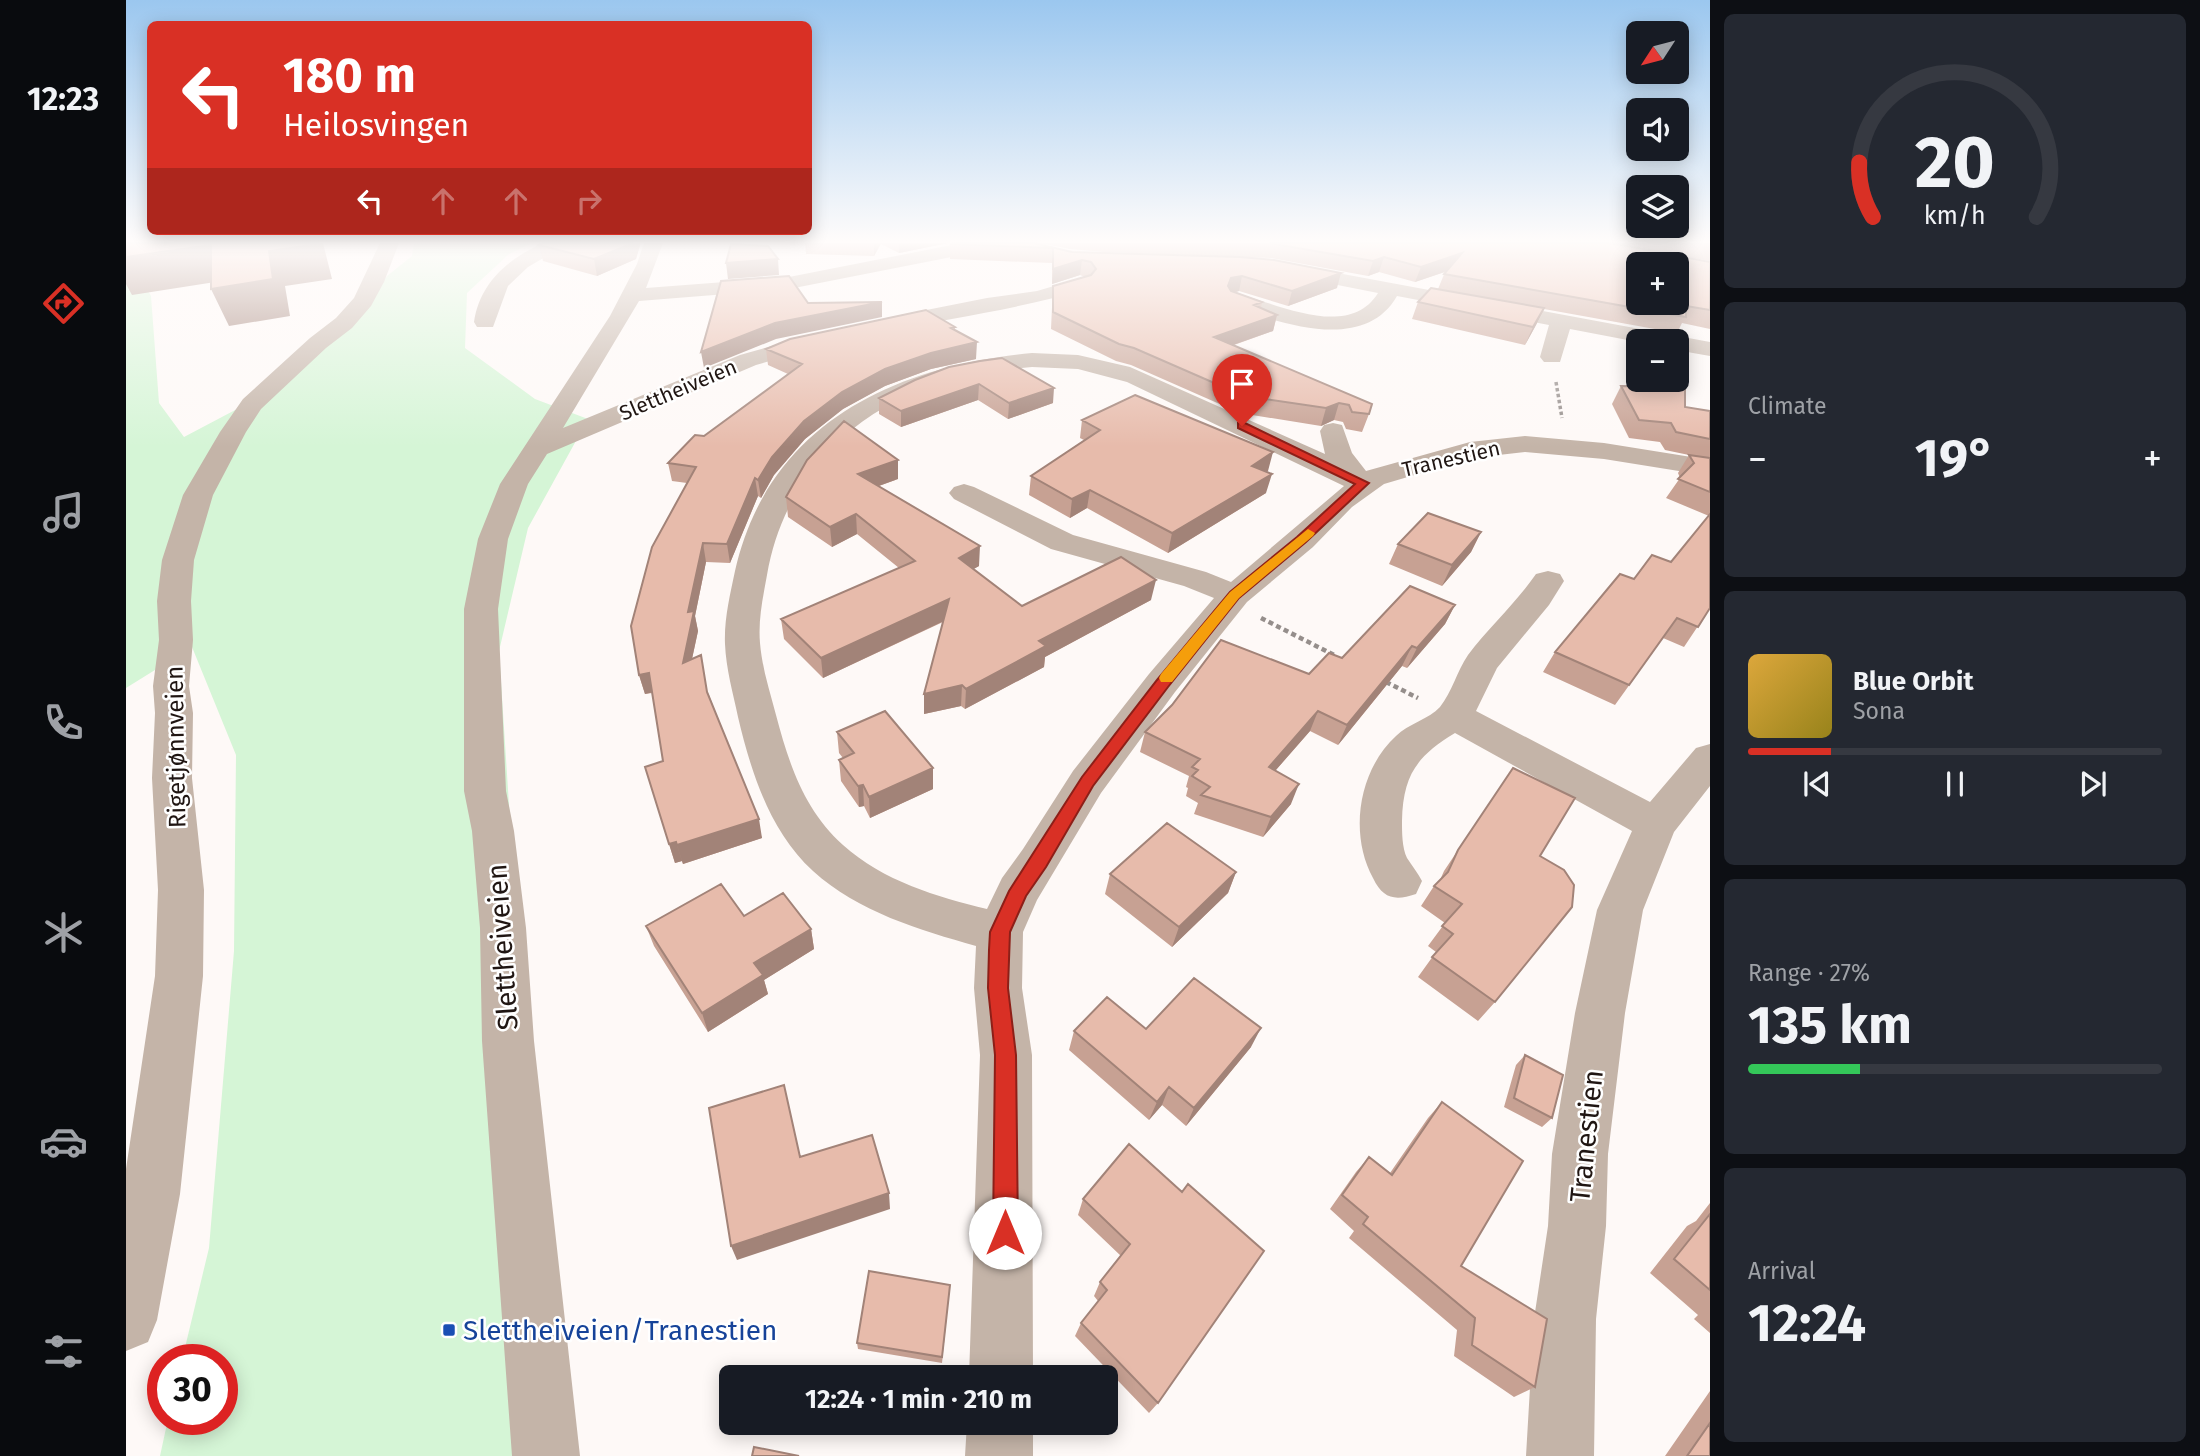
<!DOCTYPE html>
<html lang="en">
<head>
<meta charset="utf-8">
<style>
	:root { --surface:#171b24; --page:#242831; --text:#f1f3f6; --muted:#9ea1a6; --line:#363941; --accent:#d93025 }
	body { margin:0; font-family:"Fira Sans",sans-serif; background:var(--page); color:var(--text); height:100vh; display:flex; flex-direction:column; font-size:26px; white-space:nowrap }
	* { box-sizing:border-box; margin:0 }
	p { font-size:23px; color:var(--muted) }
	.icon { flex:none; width:38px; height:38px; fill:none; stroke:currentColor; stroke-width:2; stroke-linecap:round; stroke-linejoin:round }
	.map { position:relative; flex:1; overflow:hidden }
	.sheet { display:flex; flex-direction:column; gap:14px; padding:14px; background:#0d0f14; width:490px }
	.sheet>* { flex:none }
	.guide { position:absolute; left:21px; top:21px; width:665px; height:214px; border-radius:10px; box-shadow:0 4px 18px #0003; background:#d93025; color:#fff; overflow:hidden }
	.needle { width:46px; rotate:234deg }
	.buttons { position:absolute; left:1500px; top:21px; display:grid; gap:14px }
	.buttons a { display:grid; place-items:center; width:63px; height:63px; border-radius:10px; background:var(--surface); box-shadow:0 4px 18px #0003; font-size:35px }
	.speed { position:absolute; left:21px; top:1344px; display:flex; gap:14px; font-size:35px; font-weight:700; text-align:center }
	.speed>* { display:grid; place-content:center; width:91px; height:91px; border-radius:50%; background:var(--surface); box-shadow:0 4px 18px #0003; line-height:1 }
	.speed .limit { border:10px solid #d22; background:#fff; color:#111 }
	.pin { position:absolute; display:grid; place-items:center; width:60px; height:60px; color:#fff; margin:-72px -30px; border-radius:50% 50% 50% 0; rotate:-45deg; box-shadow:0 0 7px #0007 }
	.pin .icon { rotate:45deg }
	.me { position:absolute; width:77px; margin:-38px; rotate:0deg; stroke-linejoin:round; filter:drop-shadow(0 0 5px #0008) }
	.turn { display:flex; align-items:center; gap:24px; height:147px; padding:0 21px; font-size:32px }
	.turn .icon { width:91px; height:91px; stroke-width:2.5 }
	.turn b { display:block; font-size:49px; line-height:60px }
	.lanes { display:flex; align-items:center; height:66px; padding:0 21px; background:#0003; justify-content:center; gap:35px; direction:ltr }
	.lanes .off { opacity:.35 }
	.big { font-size:52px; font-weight:700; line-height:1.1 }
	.sheet .widget { flex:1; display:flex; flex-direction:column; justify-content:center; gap:10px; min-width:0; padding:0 24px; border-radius:10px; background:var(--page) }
	.sheet .dial { align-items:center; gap:0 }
	.dial svg { height:182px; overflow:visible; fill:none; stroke:var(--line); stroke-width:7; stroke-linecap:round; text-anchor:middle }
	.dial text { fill:var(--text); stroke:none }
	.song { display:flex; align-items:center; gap:21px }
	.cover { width:84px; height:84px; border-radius:10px; background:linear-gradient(135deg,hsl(40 70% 55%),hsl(50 70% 35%)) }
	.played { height:7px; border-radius:4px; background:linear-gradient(90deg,var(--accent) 20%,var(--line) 20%) }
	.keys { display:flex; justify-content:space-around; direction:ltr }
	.heat { display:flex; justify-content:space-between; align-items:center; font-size:38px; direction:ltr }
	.charge { height:10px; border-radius:5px; background:linear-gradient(90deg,#34c759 27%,var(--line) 0) }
	.trip { position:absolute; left:593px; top:1365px; width:399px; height:70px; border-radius:10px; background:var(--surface); box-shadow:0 4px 18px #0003; font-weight:700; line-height:70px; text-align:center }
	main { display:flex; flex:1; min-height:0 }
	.dock { display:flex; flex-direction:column; width:126px; justify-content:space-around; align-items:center; background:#090b0e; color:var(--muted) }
	.dock .icon { width:49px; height:49px }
	.dock .active { color:var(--accent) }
	.dock b { font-size:32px; color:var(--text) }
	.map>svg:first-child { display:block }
	.green { fill:#d5f5d6 }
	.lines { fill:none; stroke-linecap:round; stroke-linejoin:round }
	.path-far1 { stroke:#958e8b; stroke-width:3.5; stroke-dasharray:3.5 2.5; stroke-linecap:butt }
	.path { stroke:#958e8b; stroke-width:4.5; stroke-dasharray:5 3.5; stroke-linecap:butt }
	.minor { fill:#c4b4a8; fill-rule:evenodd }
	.wall { fill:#c7a193 }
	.shaded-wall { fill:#a28378 }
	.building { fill:#e7bbab; stroke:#a28378; stroke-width:2; fill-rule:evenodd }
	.route { fill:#d93025; stroke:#8d1f18; stroke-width:2 }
	.slow { fill:#f59e0b }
	.transit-dot { fill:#1a4fb4; stroke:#fff; stroke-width:2.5 }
	.labels { text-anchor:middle; stroke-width:5; stroke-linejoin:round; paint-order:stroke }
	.far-street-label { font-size:21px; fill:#201613; stroke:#fff }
	.street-label { font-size:24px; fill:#201613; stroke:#fff }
	.near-street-label { font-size:28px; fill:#201613; stroke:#fff }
	.near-transit-label { font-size:28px; fill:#164399; stroke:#fff; text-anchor:start }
</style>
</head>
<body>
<main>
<nav class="dock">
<b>12:23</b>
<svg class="icon active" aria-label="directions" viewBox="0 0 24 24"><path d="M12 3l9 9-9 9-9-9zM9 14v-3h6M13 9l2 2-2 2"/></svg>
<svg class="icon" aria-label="music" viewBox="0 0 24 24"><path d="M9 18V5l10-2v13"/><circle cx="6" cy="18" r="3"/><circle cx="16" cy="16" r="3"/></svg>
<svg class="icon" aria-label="phone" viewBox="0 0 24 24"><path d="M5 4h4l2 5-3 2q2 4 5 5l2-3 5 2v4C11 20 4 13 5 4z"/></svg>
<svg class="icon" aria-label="climate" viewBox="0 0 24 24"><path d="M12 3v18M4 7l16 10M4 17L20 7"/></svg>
<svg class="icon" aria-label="car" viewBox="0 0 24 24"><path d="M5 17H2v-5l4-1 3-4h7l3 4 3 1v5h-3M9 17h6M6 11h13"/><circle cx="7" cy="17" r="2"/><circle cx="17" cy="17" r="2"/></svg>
<svg class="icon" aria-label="filters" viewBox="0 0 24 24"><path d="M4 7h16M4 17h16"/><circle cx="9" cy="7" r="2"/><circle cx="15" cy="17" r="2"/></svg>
</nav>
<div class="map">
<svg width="1584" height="1456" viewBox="0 0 1584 1456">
	<rect width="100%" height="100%" fill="#fef9f7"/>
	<path class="green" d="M288 243H406L383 254 341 293 339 348 409 399 462 419 402 528 373 651 384 820 410 1456H34L42 1419H96V1360H56L83 1248 108 951 110 755 66 647 0 688V253L25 296 33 403 58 437 134 397 221 331 261 276 286 256Z"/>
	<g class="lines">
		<path class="path-far1" d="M1430 382 1436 418"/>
		<path class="path" d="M1135 618 1208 655
			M1260 682 1292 698"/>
		<path class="minor" d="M254 243H273L258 282 245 306 226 328 200 348 135 409 120 432 87 495 68 560 65 601 67 640 63 686 67 713 66 778 78 890 77 976 54 1194 31 1320 22 1342 0 1351V1169L29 976 32 890 26 778 29 713 27 686 33 640 31 601 36 560 57 495 94 432 117 399 184 338 210 318 228 298Z
			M417 243H443L402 267 382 286 367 327H351L348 322C354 282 382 259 417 243Z
			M518 243H537L520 288 663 277 836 243H875L866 249 663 289 513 301 437 428 614 355 691 333 699 335 702 340 699 345 630 365 421 454 402 484 382 539 372 609 380 791 388 831 400 928 408 1041 454 1456H386L356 1041 354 928 346 831 338 791V609L352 539 374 484 484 316 511 264Z
			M1163 264 1584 342V356L1550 350V341L1512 342 1444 329 1434 362H1418L1414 357 1423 325 1271 296C1238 354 1153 323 1104 305L1101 300 1104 295 1112 294C1153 304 1223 340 1252 293L1156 274 1153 270 1156 266Z
			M955 278 962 280 965 284 962 288C897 309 827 317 760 332L752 330 749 325 752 320 760 318 861 298 911 291Z
			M906 353 952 355 1004 367 1199 454 1194 431 1198 425 1207 423 1216 425 1226 453 1240 471 1344 442 1399 436 1478 443 1584 460V476L1478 459 1399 452 1346 458 1258 484 1226 507 1187 547 1121 602 1049 692 975 793 911 900 897 932 896 988 906 1055 907 1377H843L854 1055 848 988 850 946C794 930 732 912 687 871 644 832 625 772 612 717 607 693 600 669 599 644 598 619 604 595 609 571 642 424 768 366 906 353ZM906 367 952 369 1001 382 1218 486 1105 582 1080 572 947 535 848 487 838 484 828 487 823 493 828 499 925 549 1058 586 1088 598 1023 674 947 771 897 849 876 878 861 909C811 897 757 881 717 845 678 810 663 764 650 715 644 692 636 668 634 643 632 620 637 597 641 575 658 476 727 409 822 380 849 372 878 370 906 367Z
			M1422 571 1434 574 1438 581 1423 605 1371 668 1350 711 1524 802 1570 748 1584 744V786L1548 832 1517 910 1499 1013 1482 1154 1480 1226 1470 1319 1468 1456H1400L1408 1319 1422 1226 1426 1154 1449 1013 1471 910 1506 831 1329 733C1291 756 1277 775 1276 821 1276 832 1276 848 1281 858 1286 866 1292 873 1296 881L1290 894C1269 901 1257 899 1247 878 1223 834 1232 771 1270 736 1282 724 1303 719 1314 707 1326 692 1331 671 1342 655 1363 627 1390 603 1410 574Z
			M841 1423H907V1456H839Z"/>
	</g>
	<path class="wall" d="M679 243H822L773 253 755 244 748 256 680 254Z
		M908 243 946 252 1211 288 1162 306 1113 291 1110 292 1136 302 1135 308 1151 315 1147 331 1108 345 1243 414 1236 432 1220 429 1217 422 1208 420 1195 426 1114 413 1005 365 990 361 925 329 927 286 959 277 954 275 926 284V263L824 259V244Z
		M913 243H1483L1531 251 1487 243H1584V261L1557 256 1584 262V329L1556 323 1551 333 1418 309 1410 325 1399 345 1286 319 1292 302 1312 289 1319 272 1289 282 1253 272 1242 276 1145 258 978 252 944 249Z
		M413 245H514L510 259 471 276 417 261Z
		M829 327V330L850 359 805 369 759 386 717 409 679 439 648 475 635 498 632 496 604 563 580 562 569 616 572 631 566 659 583 695 636 838 557 864 556 861 549 863 519 767 537 761 526 693 519 694 513 675 561 483 546 481 542 463 662 374 642 365 640 349Z
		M823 367 927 403 882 419 852 400 775 427 753 414V398Z
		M1495 386 1559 407 1584 411V608L1558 647 1537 638 1489 705 1417 672 1429 652 1508 579 1545 562 1583 516 1540 498 1554 478 1552 473 1563 455 1539 450 1534 442 1503 438 1486 404Z
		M956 420 1142 471 1140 472V493L1042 553 961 508 944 518 903 495 905 476 958 440 954 438Z
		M772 479 753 486 853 566 847 569 896 606 1025 600 919 657 918 667 839 709 835 706 798 714V694L817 622 697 678 658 639 655 619 773 568 731 534 706 547 662 517 660 497Z
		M1355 532 1345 552 1316 586 1263 564 1272 544Z
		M1329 605 1319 624 1281 668 1276 666 1212 745 1184 731 1149 771 1165 804 1137 837 1068 814 1072 803 1060 796 1062 788 1060 787 1063 776 1014 752 1019 732 1183 674Z
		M711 732 807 789 744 818 738 806 733 807 715 781 713 760 717 758 713 753Z
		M1332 850 1414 856 1369 1002 1352 1021 1292 977 1310 952 1302 946 1319 923 1295 906 1308 886 1314 880 1318 871Z
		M1110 872 1102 893 1046 947 979 894 984 874Z
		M618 916 685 929 688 949 638 980 642 994 582 1032 528 946 520 926Z
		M1020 1029 1125 1047 1060 1126 1036 1105 1023 1120 943 1050 948 1031Z
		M1399 1055 1426 1118 1416 1127 1378 1107 1390 1065Z
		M1316 1102 1335 1266 1409 1387 1388 1397 1328 1356 1331 1330 1223 1238 1228 1231 1204 1209 1230 1172 1243 1157 1264 1173 1302 1118Z
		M1056 1192 1032 1403 1023 1413 949 1336 955 1323 972 1301 968 1296 974 1282 995 1256 952 1215 957 1199Z
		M1584 1203V1333L1568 1319 1572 1315 1524 1273 1561 1226 1570 1221Z
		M824 1285 816 1363 732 1349 731 1343Z
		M1584 1391V1456H1539Z"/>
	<path class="shaded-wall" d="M192 243H197L206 279 159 286 164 316 103 326 85 289 143 251Z
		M507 243H514V245L510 259 471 276 468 259Z
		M748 243H755L748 256Z
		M773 243H822L773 253Z
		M85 245 102 280 6 295 0 284V257Z
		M1336 253 1330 268 1289 282 1295 267Z
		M1258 257 1253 272 1242 276 1247 261Z
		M652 259 653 275 602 279 600 263Z
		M956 260 954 275 926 284 927 269Z
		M1215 273 1211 288 1162 306 1166 291Z
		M1116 276 1113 291 1102 294V286L1105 278Z
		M756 302V317L650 339 578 368 575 352 649 323Z
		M1418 308 1410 325 1399 345 1407 327Z
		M1151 315 1147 331 1084 353 1088 337Z
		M851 342 850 359 805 369 759 386 717 409 679 439 648 475 635 498 632 480 646 457 678 421 716 392 759 369 805 353Z
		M853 384 852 400 775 427V411Z
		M928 388 927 403 882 419 883 403Z
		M1213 403 1208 420 1195 426 1200 408Z
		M1147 452 1142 471 1121 484 1126 466Z
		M772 460V479L733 493 732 474Z
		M1146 474 1140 493 1042 553 1046 533Z
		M629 478 632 496 604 563 601 544Z
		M964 490 961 508 944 518 946 499Z
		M730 514 731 534 706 547 704 527Z
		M1355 532 1345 552 1316 586 1326 565Z
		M577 543 580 562 569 616 572 631 561 682 557 663 562 612Z
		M854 546 853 566 832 578 833 558Z
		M1030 580 1025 600 919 657 918 667 839 709 840 689 913 641Z
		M823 599 822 619 697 678 695 658Z
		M1329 605 1319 624 1281 668 1291 648Z
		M1286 646 1276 666 1212 745 1221 725Z
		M523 673 528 692 519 694 513 675Z
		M836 685 835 706 798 714V694Z
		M1192 711 1184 731 1135 787 1143 767Z
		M807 768V789L744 818 743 797Z
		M1173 784 1165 804 1137 837 1145 817Z
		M737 785 738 806 733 807 732 786Z
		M633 819 636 838 557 864 551 845Z
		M550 842 556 861 549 863 543 844Z
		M1110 872 1102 893 1046 947 1053 927Z
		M685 929 688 949 638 980 642 994 582 1032 576 1013 628 963Z
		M1135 1028 1125 1047 1060 1126 1068 1108Z
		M1043 1087 1036 1105 1023 1120 1031 1102Z
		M763 1193 764 1209 611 1260 605 1246Z"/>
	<path class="building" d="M0 243H192V244L143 251 147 279 85 289V245L0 257Z
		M417 243H507L468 259 413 245Z
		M830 243H908L946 252 1114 257 1148 260 1215 273 1166 291 1116 276 1105 278 1102 286 1105 291 1136 302 1128 305 1151 315 1088 337 1246 404 1243 414 1226 412 1223 405 1213 403 1200 408 1118 396 1008 348 993 344 927 312V286L965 275 970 269 965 262 956 260 927 269V248L824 244Z
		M1143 243H1483L1530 251H1555L1558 257 1584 262V310L1560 306V317L1318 274 1336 253 1295 267 1258 257 1247 261ZM1512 264H1550V303H1512Z
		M605 244 642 246 652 259 600 263Z
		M663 276 682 303 756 302 649 323 575 352 595 281Z
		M1305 288 1418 308 1407 327 1292 302Z
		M800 310 829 327 825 328 851 342 805 353 759 369 716 392 678 421 646 457 632 480 629 478 601 544 577 543 562 612 568 611 557 663 575 655 581 692 633 819 551 845 550 842 543 844 519 767 537 761 523 673 513 675 505 626 526 547 570 467 542 463 569 435 578 436 676 364 640 349 664 339Z
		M876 358 928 388 883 403 853 384 775 411 753 398 789 380 823 367 854 361Z
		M1495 386 1559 387V407L1584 411V439L1550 432 1545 423 1513 420Z
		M1009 395 1147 452 1126 466 1146 474 1046 533 964 490 946 499 905 476 974 430 956 420Z
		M718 421 772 460 732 474 854 546 833 558 896 606 995 557 1030 580 913 641 920 646 840 689 836 685 798 694 823 599 695 658 655 619 789 561 730 514 704 527 660 497 681 460Z
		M1563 455 1584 458V492L1552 479 1568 463Z
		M1302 513 1355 532 1326 565 1272 544Z
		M1584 514V608L1572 627 1551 618 1503 685 1429 652 1494 574 1508 579 1526 555 1545 562Z
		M1284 586 1329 605 1291 648 1286 646 1221 725 1192 711 1143 767 1173 784 1145 817 1075 795 1084 787 1066 776 1072 770 1066 767 1074 759 1019 732 1046 705 1095 640 1183 674 1203 653 1216 658Z
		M759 711 807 768 743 797 737 785 732 786 713 760 728 753 711 732Z
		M1387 768 1449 798 1414 856 1438 870 1448 885 1446 907 1369 1002 1306 957 1327 934 1316 926 1336 904 1308 886 1322 872 1332 850Z
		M1041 823 1110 872 1053 927 984 874Z
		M595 884 618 916 657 893 685 929 628 963 637 975 576 1013 520 926Z
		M1068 978 1135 1028 1068 1108 1043 1087 1031 1102 948 1031 981 997 1020 1029Z
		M1399 1055 1437 1075 1426 1118 1388 1098Z
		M658 1085 674 1157 746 1135 763 1193 605 1246 583 1108Z
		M1316 1102 1397 1161 1335 1266 1421 1319 1409 1387 1346 1345 1349 1318 1237 1224 1242 1217 1216 1195 1243 1157 1266 1175Z
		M1003 1144 1056 1192 1062 1184 1138 1251 1032 1403 955 1323 981 1290 974 1282 1004 1244 957 1199Z
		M1584 1214V1290L1548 1259Z
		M743 1271 824 1285 816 1357 731 1343Z
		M1584 1423V1456H1561Z
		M628 1447 673 1456H626Z"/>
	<linearGradient id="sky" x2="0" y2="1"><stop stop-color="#9bc7ef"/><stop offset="0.54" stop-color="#fffcfb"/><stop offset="1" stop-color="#fffcfb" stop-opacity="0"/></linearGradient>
	<rect width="1584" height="447" fill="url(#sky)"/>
	<path class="route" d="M1112 423H1119L1243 483 1180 542 1113 598 1042 687 967 786 920 867 900 896 884 932 882 988 890 1055 892 1233 888 1241 879 1245 871 1241 867 1233 869 1055 862 988 863 950 864 932 883 891 956 777 1031 680 1104 592 1171 537 1229 484 1112 428Z"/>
	<path class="slow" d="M1182 529 1189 533 1187 536 1113 598 1046 682H1035L1033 678 1035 674 1104 592Z"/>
	<rect class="transit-dot" x="316" y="1323" width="14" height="14" rx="3.5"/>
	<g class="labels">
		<g class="far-street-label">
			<text transform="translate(552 390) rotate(-23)" y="7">Slettheiveien</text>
			<text transform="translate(1325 459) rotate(-13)" y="7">Tranestien</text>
		</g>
		<g class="street-label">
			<text transform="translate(50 747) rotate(-91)" y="8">Rigetjønnveien</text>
		</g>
		<g class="near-street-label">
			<text transform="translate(376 947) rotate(-94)" y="10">Slettheiveien</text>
			<text transform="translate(1460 1136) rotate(-84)" y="10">Tranestien</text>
		</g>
		<g class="near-transit-label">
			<text x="337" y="1340">Slettheiveien/Tranestien</text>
		</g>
	</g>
</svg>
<div class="buttons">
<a><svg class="needle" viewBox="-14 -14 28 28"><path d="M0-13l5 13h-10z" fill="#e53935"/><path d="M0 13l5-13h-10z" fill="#9ea1a6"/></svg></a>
<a><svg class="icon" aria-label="sound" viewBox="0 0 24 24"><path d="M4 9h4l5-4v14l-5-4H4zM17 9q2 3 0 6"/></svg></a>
<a><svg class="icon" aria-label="layers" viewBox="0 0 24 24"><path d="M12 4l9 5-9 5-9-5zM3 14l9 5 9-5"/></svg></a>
<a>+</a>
<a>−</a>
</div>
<div class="speed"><div class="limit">30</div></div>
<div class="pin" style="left:1116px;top:426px;background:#d93025"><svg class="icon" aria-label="arrive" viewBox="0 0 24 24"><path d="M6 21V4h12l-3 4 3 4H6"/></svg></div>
<svg class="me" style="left:879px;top:1233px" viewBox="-20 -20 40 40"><circle r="19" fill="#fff"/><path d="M0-13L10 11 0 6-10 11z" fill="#d93025"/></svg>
<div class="trip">12:24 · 1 min · 210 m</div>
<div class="guide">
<div class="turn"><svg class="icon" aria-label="left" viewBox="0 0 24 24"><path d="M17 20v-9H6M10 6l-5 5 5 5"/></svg><div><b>180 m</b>Heilosvingen</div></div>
<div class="lanes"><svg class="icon" aria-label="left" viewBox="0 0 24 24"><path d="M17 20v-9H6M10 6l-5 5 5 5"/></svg><svg class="icon off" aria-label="ahead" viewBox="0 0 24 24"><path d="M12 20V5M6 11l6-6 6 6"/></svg><svg class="icon off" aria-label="ahead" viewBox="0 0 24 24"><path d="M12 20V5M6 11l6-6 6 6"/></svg><svg class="icon off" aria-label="right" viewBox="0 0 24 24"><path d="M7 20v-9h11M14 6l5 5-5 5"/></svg></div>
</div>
</div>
<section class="sheet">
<div class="widget dial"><svg viewBox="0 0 100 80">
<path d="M14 69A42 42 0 1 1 86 69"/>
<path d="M14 69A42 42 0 0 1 8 45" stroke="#d93025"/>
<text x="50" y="56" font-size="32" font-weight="700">20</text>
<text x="50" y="72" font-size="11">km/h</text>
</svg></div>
<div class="widget"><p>Climate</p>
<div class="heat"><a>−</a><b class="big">19°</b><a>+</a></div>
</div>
<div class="widget">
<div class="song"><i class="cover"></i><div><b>Blue Orbit</b><p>Sona</p></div></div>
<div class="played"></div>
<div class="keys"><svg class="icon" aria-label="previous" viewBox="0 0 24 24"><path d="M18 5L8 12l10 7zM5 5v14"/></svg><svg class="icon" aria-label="pause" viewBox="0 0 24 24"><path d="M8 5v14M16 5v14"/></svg><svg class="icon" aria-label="next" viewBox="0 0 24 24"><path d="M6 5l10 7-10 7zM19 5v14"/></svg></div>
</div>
<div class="widget"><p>Range · 27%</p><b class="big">135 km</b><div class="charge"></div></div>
<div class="widget"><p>Arrival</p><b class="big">12:24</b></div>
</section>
</main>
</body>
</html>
